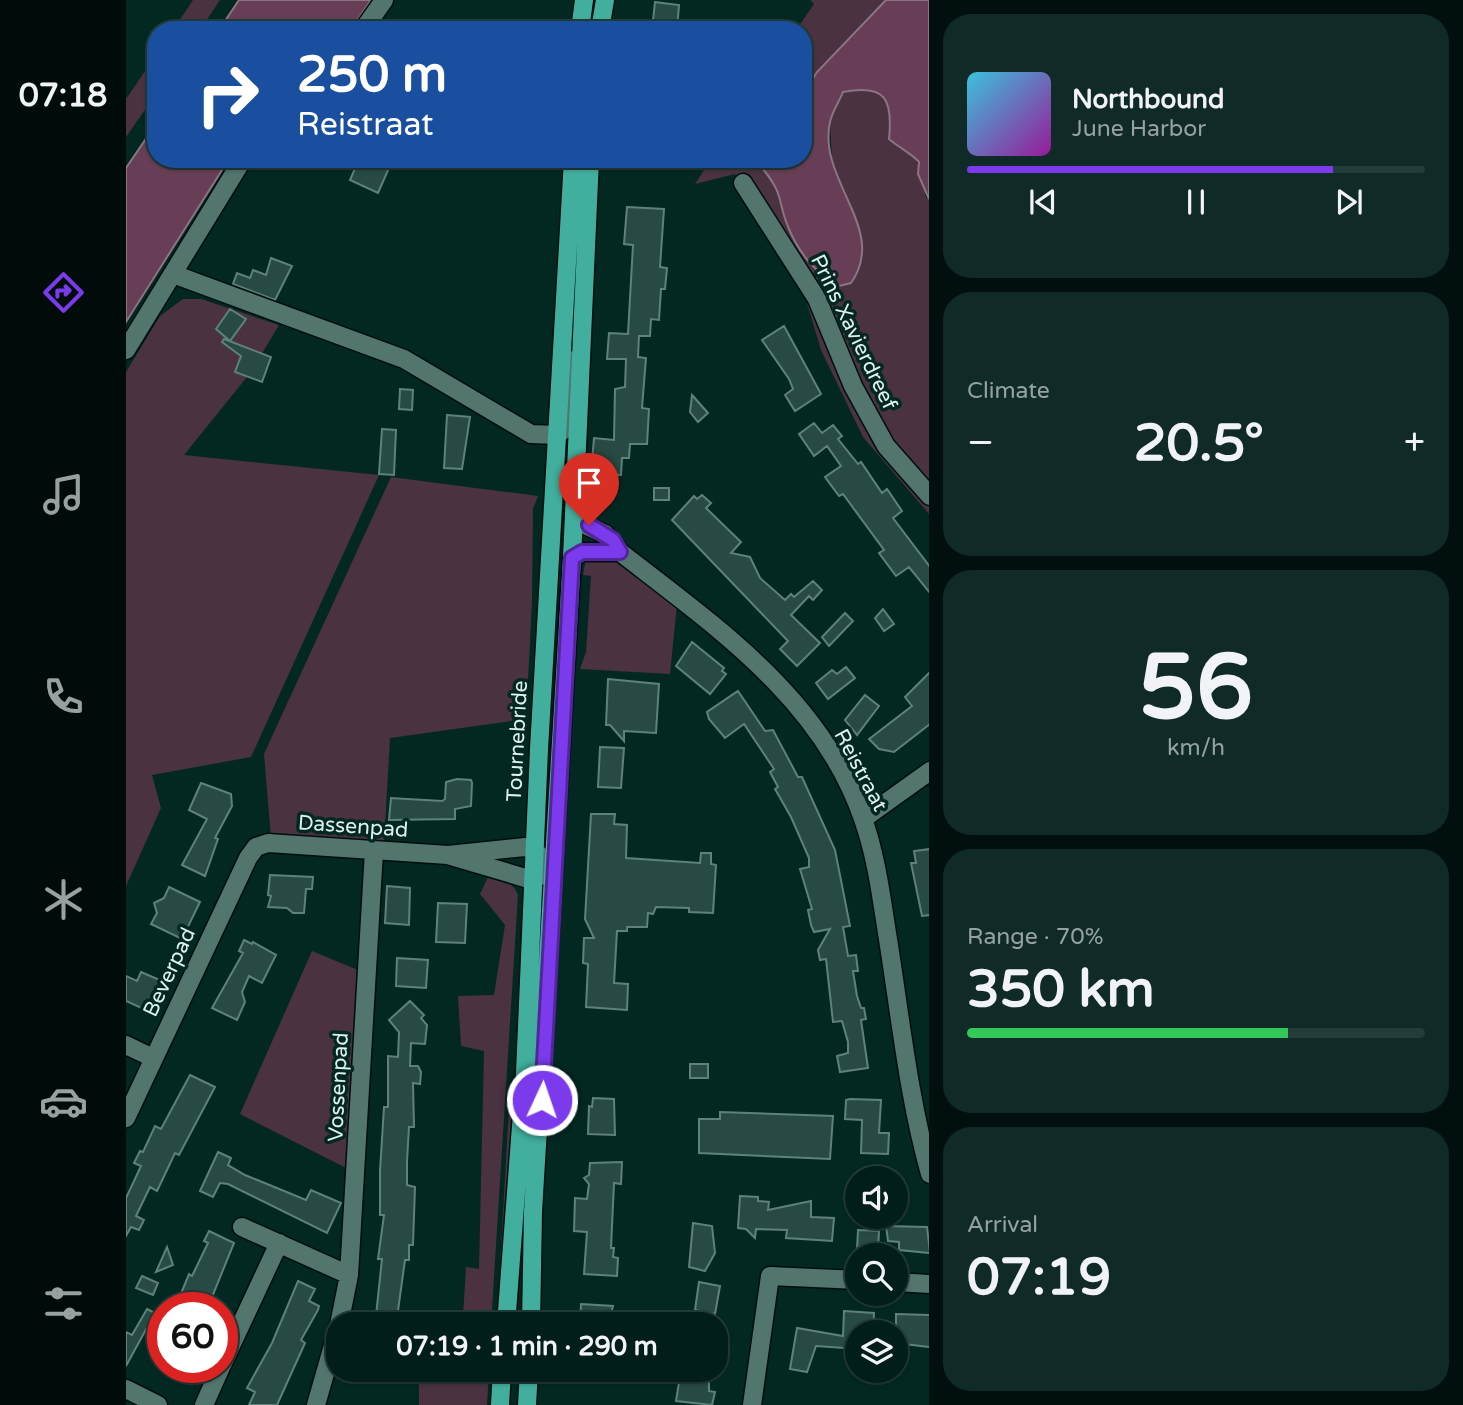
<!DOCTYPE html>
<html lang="en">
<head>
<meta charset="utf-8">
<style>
	:root { --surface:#021e1a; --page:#102b27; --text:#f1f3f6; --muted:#96a2a2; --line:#233c39; --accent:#7c3aed }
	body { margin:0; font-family:"Varela Round",sans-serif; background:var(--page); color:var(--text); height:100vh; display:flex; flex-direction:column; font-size:26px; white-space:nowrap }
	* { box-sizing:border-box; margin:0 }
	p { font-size:23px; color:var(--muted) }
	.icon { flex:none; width:38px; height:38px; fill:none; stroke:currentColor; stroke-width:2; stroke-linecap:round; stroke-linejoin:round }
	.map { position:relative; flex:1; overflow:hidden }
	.sheet { display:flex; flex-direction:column; gap:14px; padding:14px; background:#01100e; width:534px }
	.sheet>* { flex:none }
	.guide { position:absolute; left:21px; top:21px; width:665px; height:147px; border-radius:28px; box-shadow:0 2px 5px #0004,0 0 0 2px var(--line); background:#1a4fa0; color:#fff; overflow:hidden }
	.tools { position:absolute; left:719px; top:1166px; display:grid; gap:14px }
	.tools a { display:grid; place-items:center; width:63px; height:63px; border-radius:50%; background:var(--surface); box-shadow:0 2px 5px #0004,0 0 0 2px var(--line); font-size:35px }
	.speed { position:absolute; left:21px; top:1292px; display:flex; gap:14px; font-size:35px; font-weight:700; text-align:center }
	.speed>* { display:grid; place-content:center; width:91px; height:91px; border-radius:50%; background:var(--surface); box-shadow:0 2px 5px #0004,0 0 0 2px var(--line); line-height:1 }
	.speed .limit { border:10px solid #d22; background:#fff; color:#111 }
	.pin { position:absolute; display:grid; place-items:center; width:60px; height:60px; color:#fff; margin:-72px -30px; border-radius:50% 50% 50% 0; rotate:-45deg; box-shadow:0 0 7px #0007 }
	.pin .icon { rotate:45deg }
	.me { position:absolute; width:77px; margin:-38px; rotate:3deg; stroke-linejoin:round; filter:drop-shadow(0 0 5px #0008) }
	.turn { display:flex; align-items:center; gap:24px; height:147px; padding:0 35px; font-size:32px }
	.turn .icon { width:91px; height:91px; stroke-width:2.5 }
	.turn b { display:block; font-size:49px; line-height:60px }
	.big { font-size:52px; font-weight:700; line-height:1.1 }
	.sheet .widget { flex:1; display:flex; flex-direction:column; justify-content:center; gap:10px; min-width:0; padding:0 24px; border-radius:28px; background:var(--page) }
	.sheet .dial { align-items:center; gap:0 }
	.dial b { font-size:91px; line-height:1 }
	.song { display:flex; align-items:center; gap:21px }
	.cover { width:84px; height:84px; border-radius:10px; background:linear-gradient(135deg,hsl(190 70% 55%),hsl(300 70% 35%)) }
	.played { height:7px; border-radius:4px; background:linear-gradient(90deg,var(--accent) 80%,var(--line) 80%) }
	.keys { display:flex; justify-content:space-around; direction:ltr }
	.heat { display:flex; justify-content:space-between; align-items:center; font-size:38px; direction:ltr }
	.charge { height:10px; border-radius:5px; background:linear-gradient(90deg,#34c759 70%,var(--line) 0) }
	.trip { position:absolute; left:200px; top:1312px; width:402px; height:70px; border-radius:28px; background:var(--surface); box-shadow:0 2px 5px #0004,0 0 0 2px var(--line); font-weight:700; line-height:70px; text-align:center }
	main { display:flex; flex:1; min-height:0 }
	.tab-bar { display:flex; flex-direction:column; width:126px; justify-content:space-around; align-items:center; background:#010c0a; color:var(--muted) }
	.tab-bar .icon { width:49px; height:49px }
	.tab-bar .active { color:var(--accent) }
	.tab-bar b { font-size:32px; color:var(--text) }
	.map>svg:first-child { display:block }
	.green { fill:#4a3240 }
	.water { fill:#673e56; stroke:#8b7483; stroke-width:2 }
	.building { fill:#284a44; stroke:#5e827b; stroke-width:2 }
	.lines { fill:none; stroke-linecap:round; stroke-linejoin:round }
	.minor-casing { stroke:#000f0b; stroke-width:21 }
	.major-casing { stroke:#000f0b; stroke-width:21 }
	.minor { stroke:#52756e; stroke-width:18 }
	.major { stroke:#42af9e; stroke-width:18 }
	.route-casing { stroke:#51269a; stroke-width:18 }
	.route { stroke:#7c3aed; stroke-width:12 }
	.labels { text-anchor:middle; stroke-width:7; stroke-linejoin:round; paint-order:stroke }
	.street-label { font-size:21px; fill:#def1ed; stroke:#032822 }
</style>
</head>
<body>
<main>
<nav class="tab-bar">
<b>07:18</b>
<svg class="icon active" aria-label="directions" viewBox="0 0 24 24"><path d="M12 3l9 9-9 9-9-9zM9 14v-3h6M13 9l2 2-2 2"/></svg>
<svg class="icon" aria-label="music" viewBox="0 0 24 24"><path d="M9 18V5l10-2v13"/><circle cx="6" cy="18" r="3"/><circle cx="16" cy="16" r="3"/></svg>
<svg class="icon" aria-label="phone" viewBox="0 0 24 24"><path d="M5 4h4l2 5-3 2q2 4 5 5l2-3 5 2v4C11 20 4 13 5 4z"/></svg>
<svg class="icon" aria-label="climate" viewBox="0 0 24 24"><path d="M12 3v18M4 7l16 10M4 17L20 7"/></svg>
<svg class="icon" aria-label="car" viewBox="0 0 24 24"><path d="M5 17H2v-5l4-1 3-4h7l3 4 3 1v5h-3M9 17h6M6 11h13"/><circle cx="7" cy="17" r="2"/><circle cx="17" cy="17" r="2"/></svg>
<svg class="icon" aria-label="filters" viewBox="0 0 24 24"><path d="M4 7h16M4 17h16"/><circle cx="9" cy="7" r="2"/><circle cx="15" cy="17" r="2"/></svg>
</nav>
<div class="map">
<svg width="804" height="1405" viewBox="0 0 804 1405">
	<rect width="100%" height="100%" fill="#032822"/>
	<path class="green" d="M67 0H94L74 30H47Z
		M684 0H760L691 72 677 95V30H670L688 4Z
		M30 55V94L0 137V99Z
		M735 89 748 90 759 96 772 148C796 156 796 175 800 198L803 199V514L737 437 695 350 678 293 609 174 569 184 585 159H642L637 169C659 196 651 203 663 229 673 253 691 275 713 286L716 189 706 161 704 122 717 92Z
		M57 299H75L153 325 125 372 58 455 253 475 125 757 26 775 35 808 0 886V372L34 316Z
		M265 477 412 496 407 509 406 602 400 719 264 738 258 844 145 838 138 754Z
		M483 557 551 605 544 674 454 669 460 652 465 576 457 575 460 559Z
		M362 877C375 880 387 881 392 895L365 1325H319L320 1314 337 1317 340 1267 353 1269 358 1051 335 1046 332 996 368 995 379 925 354 894Z
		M186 951 232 970 220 1168 114 1114Z
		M384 1090 388 1091 376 1291 371 1319Z
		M293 1370H363L361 1405H293Z"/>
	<path class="water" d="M113 0H245L225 30H93Z
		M760 0H803V199L792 174 793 162C784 152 773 148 763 139 767 99 760 84 717 92 713 102 706 112 704 122 691 181 763 229 725 283L713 286C691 275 673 253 663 229 651 202 659 196 637 169L642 159H677V95L691 72Z
		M30 124V159H103L0 322V168Z"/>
	<path class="building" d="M529 2 553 5 551 30H526Z
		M233 159H267L252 193 224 180Z
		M501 207 538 209 534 267 541 268 539 289H535L533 320 525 319 524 336H513L512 357 520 358 516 408 523 409 521 444H504L503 458H496L495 475 465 473 468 438 488 440 489 389 499 387 500 359H481L483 333 502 334 507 245 498 244Z
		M145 258 166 266 149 300 107 284 111 273 124 278 127 270 140 275Z
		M104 309 120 319 104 341 90 329Z
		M658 326 695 394 669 411 659 395 667 389 663 379 636 340Z
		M98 339 145 357 136 382 109 372 115 356 96 342Z
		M274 389 287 390 286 410 273 409Z
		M566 395 582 413 572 422 564 412Z
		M321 415 344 417 336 469 318 468Z
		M688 423 696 433 707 425 716 436 712 439 732 464 735 462 756 493 761 489 776 511 767 518 804 567V593L783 567 770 576 753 553 758 550 717 494 713 496 699 477 715 466 701 446 688 456 673 434Z
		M256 429 270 430 268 475 253 474Z
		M528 488H543V500H528Z
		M576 495 585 503 580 508 615 542 605 553 624 557 634 578 659 600 665 594 668 597 687 581 696 590 687 600 683 596 665 615 694 643 671 666 654 649 662 641 546 520 568 496 571 499Z
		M757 609 768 624 758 631 749 618Z
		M719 613 727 621 703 646 696 637Z
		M566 642 598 668 596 671 600 674 584 694 550 666Z
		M720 667 729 678 702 699 690 683 706 670 711 674Z
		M804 672V724L768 752 753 749 743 739 786 706 779 697Z
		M482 679 533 684 530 733 498 731V741L484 725H480Z
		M612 691 639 731 647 730 672 777H676L709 850 724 926 717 927 722 956 730 955 732 971H727L731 996 735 1008H738L740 1019 735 1020 742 1068 714 1072 711 1056 722 1053V1042L716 1021 707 1022 700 959 694 960 692 950 704 929 688 932 685 925 682 910 686 909 674 869 683 867V858L665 817 649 789 652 787 644 772 648 769 618 724 599 738 583 719 581 712Z
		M739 695 753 706 731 735 719 720Z
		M474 747 498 748 495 788 472 787Z
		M331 779 345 780 346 783 345 806 329 809V819L263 820 265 798 316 801 319 799 320 782Z
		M75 783 105 794 106 806 89 838 92 839 79 876 56 865 81 819 63 810Z
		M465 814H489L488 824 501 825 500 858 574 863 575 853H585V864L590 865 587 913 563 912V908L530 907 527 914 522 913 521 927H501V931H491L488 983 502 984 501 1010 460 1007 462 964 457 963 458 938H468L459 919Z
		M804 849V915L796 916 785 863H790L788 851Z
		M144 875 187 877 186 889H180L178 913H167L161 908 142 907 145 896 142 895Z
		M261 886 284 888 283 925 259 923Z
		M43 887 74 902 56 939 25 924 31 913 28 903 38 898Z
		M312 903 341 904 339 943 310 942Z
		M118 940 126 944 127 942 150 955 136 983 123 976 116 992 119 1002 111 1020 86 1008 117 953 113 951Z
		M271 958 302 960 300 988 270 986Z
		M15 972 36 981 22 1011 0 1001V976L11 981Z
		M284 1001 298 1015 295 1018 301 1025 299 1044 285 1043 284 1066H292L295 1072 294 1084 287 1083 288 1127H283L281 1161V1185L289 1187 287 1245H283V1260H279L270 1325H249L256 1259H252L258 1215H254V1171L258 1107H262V1056L272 1057 273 1032 263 1020Z
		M564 1064H582V1078H564Z
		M64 1075 89 1087 53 1155 49 1153 31 1191 24 1187 10 1216 18 1220 13 1230 5 1227 0 1236V1198L15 1166 8 1163 14 1151 17 1152 29 1126 35 1129Z
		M467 1098 488 1099 489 1135 462 1134 463 1106 466 1107Z
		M724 1099 755 1100 753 1133H763L762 1154 735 1153 736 1120 719 1119 720 1100Z
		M594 1112 707 1116 704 1159 573 1153V1119H594Z
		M92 1152 105 1158 102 1165 119 1175 180 1200 185 1190 215 1203 201 1233 102 1184 94 1183 87 1197 74 1191Z
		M496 1162 495 1184 488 1183 485 1248H488L487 1257 492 1258 491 1276 458 1274 461 1232 448 1231 449 1198 461 1199 463 1184 458 1178 463 1175 464 1163Z
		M721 1189H732V1203L720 1202Z
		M614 1196 632 1197V1201L643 1202 642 1210 685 1201V1217L708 1218 706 1241 660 1238 661 1230 630 1229 629 1238 620 1229 612 1228Z
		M567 1223 586 1226 589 1253 579 1271 563 1267Z
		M760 1226 801 1227 804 1253 773 1250V1242L762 1241Z
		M732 1230 753 1231 752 1251 731 1250Z
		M83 1231 108 1243 82 1307H68L54 1301V1296L63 1274 66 1276 82 1243 78 1241Z
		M41 1247 47 1265 30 1272Z
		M16 1276 32 1283 27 1295 10 1288Z
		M172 1281 189 1289 183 1301 193 1306 192 1310 175 1340 179 1343 151 1405H123L129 1392 121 1388 146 1343Z
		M573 1282 594 1286 589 1314 569 1310Z
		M455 1304 487 1306 482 1325H454Z
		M21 1309 29 1313 0 1366V1332L6 1335Z
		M718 1311 748 1313 747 1332H732L729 1339 732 1349 690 1346 681 1372 664 1369 671 1328 717 1336Z
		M770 1314 804 1315V1347L770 1343Z
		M33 1367H66L59 1380Z
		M555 1370 583 1373V1391L589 1392 586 1405 550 1401Z"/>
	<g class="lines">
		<defs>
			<path id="minor" d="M237 30 258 0
				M617 183 691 299 727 386 760 446 804 496
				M47 274 278 359 405 434 431 435 440 428 448 360
				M0 350 117 159
				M448 520 479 534 494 552C589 626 696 699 737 819 750 855 755 895 761 933 774 1013 782 1096 804 1174
				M446 558 456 552H494
				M737 819 804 771
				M0 1045 27 1058
				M0 1118 122 858 130 847 142 843 322 855 399 847 408 850 428 869 406 880 322 855
				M116 1227 223 1275
				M770 1282 804 1284
				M213 1325 223 1275 248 851
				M96 1365 153 1243
				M0 1389 32 1405
				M78 1405 95 1367
				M190 1405 212 1328
				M626 1405 644 1276 732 1280"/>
			<path id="major" d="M454 30 458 0
				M474 30 479 0
				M380 1325 399 1073 413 749 447 159
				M405 1325 407 1212 446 558 464 159
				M374 1405 376 1370
				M401 1405 403 1370"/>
		</defs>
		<use href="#minor" class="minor-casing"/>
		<use href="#major" class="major-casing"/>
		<use href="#minor" class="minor"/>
		<use href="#major" class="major"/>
	</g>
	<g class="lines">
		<defs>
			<path id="route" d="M416 1100 446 558 456 552H494L487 540 463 525"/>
		</defs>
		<use href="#route" class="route-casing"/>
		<use href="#route" class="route"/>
	</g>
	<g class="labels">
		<g class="street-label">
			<text transform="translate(728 332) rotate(64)" y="7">Prins Xavierdreef</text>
			<text transform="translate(391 741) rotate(-87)" y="7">Tournebride</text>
			<text transform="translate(735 770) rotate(62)" y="7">Reistraat</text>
			<text transform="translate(227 826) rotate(4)" y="7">Dassenpad</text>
			<text transform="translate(43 972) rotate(-65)" y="7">Beverpad</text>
			<text transform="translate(212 1087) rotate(-87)" y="7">Vossenpad</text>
		</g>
	</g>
</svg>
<div class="tools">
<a><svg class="icon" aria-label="sound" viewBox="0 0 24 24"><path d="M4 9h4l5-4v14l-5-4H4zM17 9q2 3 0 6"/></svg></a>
<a><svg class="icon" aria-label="search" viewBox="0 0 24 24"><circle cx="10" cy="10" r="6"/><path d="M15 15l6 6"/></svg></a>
<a><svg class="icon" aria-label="layers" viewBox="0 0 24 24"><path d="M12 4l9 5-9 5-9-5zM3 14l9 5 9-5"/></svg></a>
</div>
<div class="speed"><div class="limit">60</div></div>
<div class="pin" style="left:463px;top:525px;background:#d93025"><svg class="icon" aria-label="arrive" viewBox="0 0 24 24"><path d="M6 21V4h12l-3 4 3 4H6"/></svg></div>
<svg class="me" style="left:416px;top:1100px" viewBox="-20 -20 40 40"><circle r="17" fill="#7c3aed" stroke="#fff" stroke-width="3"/><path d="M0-11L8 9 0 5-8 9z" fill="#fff"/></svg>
<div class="trip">07:19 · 1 min · 290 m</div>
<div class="guide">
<div class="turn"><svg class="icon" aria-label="right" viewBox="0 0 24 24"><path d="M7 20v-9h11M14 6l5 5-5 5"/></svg><div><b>250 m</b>Reistraat</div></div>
</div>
</div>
<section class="sheet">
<div class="widget">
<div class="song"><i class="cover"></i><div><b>Northbound</b><p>June Harbor</p></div></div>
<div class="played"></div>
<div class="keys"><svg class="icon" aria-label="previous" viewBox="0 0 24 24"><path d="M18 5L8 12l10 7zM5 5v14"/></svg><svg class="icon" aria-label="pause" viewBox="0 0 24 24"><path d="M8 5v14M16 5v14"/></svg><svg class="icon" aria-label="next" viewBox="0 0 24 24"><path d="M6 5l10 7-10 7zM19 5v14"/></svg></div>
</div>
<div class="widget"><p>Climate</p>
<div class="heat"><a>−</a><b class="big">20.5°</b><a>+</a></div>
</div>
<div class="widget dial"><b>56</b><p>km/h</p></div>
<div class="widget"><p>Range · 70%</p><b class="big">350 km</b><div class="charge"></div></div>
<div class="widget"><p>Arrival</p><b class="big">07:19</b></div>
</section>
</main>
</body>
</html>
